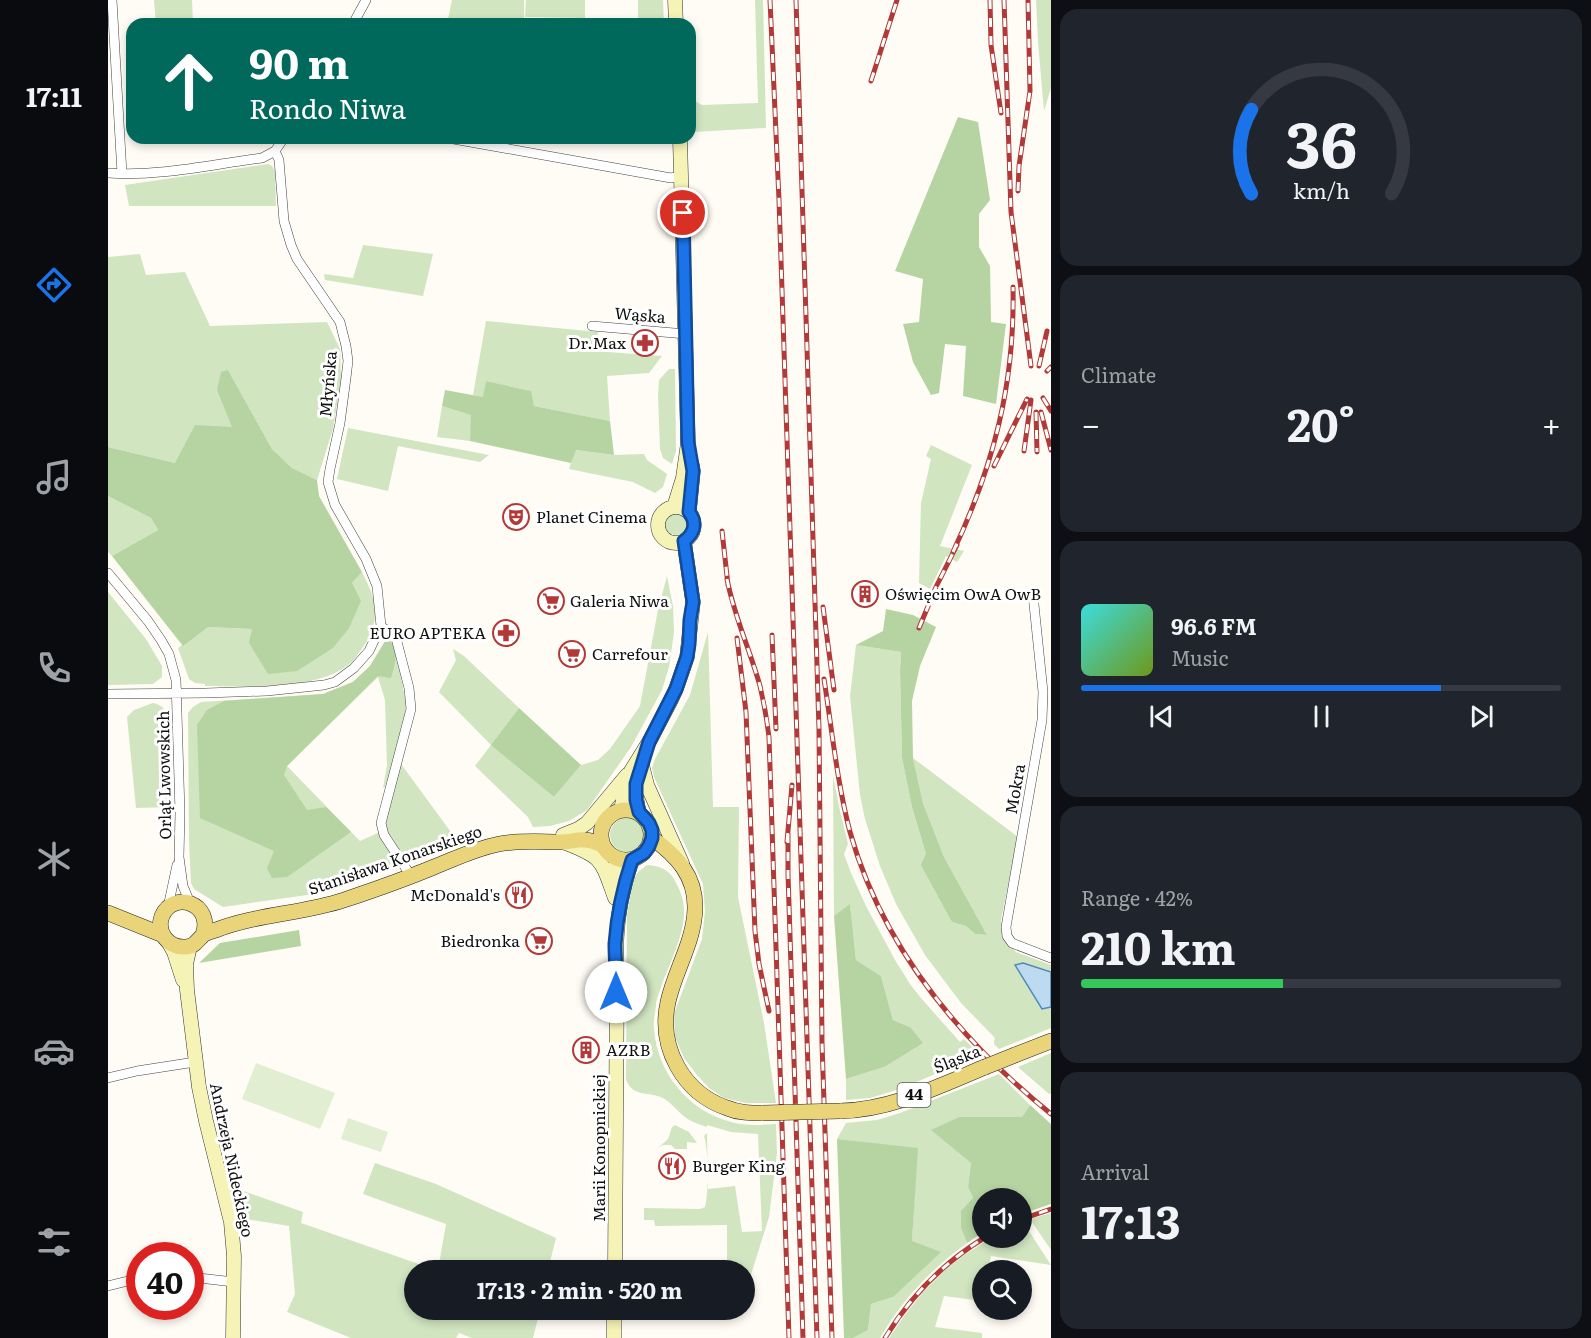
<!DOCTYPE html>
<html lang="en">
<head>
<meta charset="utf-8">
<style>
	:root { --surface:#171b24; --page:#20242c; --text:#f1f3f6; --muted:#9ea1a6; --line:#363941; --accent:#1a73e8 }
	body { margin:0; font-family:Literata,serif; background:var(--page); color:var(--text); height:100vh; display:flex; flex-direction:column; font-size:22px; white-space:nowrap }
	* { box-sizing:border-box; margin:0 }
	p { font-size:20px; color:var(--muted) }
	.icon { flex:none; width:33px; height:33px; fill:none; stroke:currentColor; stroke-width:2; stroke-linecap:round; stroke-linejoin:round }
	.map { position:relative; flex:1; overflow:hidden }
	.side { display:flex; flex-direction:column; gap:9px; padding:9px; background:#0d0f14; width:540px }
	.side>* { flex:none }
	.banner { position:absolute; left:18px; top:18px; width:570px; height:126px; border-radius:18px; box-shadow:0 3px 9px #0003; background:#00695c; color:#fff; overflow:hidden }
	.fabs { position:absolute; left:864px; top:1188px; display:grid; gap:12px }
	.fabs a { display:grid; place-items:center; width:60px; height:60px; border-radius:50%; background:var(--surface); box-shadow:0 3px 9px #0003; font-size:30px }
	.speed { position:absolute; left:18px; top:1242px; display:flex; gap:12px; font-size:30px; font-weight:700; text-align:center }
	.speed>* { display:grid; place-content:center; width:78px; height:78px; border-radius:50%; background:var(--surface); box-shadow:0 3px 9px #0003; line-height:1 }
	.speed .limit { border:9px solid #d22; background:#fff; color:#111 }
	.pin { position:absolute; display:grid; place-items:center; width:51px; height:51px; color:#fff; margin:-26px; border:3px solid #fff; border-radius:50%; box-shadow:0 2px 6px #0007 }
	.me { position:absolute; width:66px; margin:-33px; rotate:0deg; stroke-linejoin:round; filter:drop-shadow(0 0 4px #0008) }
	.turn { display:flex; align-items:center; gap:21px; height:126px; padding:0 24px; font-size:27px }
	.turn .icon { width:78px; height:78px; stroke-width:2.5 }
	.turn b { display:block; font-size:42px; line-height:51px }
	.big { font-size:45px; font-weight:700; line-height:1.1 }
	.side .widget { flex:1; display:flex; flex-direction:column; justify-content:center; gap:9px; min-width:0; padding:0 21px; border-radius:18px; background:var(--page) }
	.side .dial { align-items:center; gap:0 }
	.dial svg { height:156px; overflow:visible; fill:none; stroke:var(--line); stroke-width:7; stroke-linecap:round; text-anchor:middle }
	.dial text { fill:var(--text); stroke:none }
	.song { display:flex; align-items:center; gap:18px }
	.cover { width:72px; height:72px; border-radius:9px; background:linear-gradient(135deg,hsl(180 70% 55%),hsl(80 70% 35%)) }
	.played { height:6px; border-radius:3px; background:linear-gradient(90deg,var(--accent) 75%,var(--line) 75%) }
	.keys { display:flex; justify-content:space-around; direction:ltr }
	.heat { display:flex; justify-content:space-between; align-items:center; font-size:33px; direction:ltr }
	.charge { height:9px; border-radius:4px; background:linear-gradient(90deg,#34c759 42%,var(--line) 0) }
	.trip { position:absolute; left:296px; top:1260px; width:351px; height:60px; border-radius:30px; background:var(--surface); box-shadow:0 3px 9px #0003; font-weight:700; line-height:60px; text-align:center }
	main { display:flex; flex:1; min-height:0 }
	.menu { display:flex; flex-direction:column; width:108px; justify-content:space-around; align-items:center; background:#090b0e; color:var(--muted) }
	.menu .icon { width:42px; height:42px }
	.menu .current { color:var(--accent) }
	.menu b { font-size:27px; color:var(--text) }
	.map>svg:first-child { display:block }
	.green { fill:#d1e5c1 }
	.forest { fill:#b5d4a2 }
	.pitch { fill:#e2eed1 }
	.water { fill:#bedaf0; stroke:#4e8abe; stroke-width:1.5 }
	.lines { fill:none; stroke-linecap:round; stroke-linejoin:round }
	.street-casing { stroke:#434343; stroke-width:10 }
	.secondary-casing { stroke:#323232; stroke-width:15 }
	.primary-casing { stroke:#212121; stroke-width:16 }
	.street { stroke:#fff; stroke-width:9 }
	.secondary { stroke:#f6f3b7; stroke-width:14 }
	.primary { stroke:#e9d479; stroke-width:15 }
	.rail-casing { stroke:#b13937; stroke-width:5 }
	.rail { stroke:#fff; stroke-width:3; stroke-dasharray:9; stroke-linecap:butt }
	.primary-bridge-casing { stroke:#212121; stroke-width:16; stroke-linecap:butt }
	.primary-bridge { stroke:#e9d479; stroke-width:15 }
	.route-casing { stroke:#114b97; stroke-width:15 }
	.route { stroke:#1a73e8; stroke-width:10 }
	.labels { text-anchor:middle; stroke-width:6; stroke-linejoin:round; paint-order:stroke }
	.shield { fill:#fff; stroke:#585858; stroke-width:1.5 }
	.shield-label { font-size:15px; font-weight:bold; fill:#101010 }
	.street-label { font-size:16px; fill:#101010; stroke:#fff }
	.poi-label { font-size:16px; fill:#101010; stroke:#fff; text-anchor:start }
</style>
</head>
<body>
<main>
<nav class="menu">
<b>17:11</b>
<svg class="icon current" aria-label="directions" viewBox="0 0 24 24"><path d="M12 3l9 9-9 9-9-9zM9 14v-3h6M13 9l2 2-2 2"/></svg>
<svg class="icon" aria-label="music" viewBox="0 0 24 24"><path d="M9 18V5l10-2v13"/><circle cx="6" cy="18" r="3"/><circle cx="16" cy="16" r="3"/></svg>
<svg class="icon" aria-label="phone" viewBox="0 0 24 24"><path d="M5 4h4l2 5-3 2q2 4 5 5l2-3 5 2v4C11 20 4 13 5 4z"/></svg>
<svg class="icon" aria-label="climate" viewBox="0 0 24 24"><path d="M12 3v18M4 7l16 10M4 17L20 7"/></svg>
<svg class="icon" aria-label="car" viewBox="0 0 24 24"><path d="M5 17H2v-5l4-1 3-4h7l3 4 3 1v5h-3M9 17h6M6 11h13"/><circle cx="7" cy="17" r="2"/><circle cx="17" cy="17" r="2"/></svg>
<svg class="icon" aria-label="filters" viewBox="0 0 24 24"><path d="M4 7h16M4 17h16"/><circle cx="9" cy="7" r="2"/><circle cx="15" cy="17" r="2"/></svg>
</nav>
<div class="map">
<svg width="943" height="1338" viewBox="0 0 943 1338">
	<rect width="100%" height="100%" fill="#fefcf4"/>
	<path class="green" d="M46 0H84L85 24H48Z
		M344 0H416V24H339Z
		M418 0H477V18L417 17Z
		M530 0H555L556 24H530Z
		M647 0H655L658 128 586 132 584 102 587 101 594 105 650 103Z
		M928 0H943V88L936 111 930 42Z
		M160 164 164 166 167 171 168 206H21L17 185Z
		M255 245 325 254 315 296 217 280 216 274 245 278Z
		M32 254 38 275 77 272 102 326 219 322 232 349 233 379 225 429 209 480 184 468 164 449 120 370 110 390 125 427 67 463 0 447V257Z
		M378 321 490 332 486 351 554 356 541 373 499 376 502 421 426 406 422 391 378 381 376 398 365 395Z
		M561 369H567L568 451 564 464 555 458 552 449 550 395 551 380Z
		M334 406 364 415 362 441 329 437Z
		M240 428 381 455 372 462 290 446 280 491 229 479Z
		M823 445 864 465 832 546 856 551 849 562 838 556 822 589 811 583 813 503 823 459 818 456Z
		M467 450 506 455 536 454 539 460 559 474 555 487 547 493 525 482 461 469Z
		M0 496 43 518 50 530 4 556 0 552Z
		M557 524a11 11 0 1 1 22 0a11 11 0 1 1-22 0Z
		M254 572C258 581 263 589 265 598 271 616 264 635 253 650 250 653 248 658 245 661 212 692 140 686 97 686V684L87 683 81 679 70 648 100 627 144 629 244 583Z
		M559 576 565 606 566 632 561 667 554 690 523 747 479 810 461 821 442 826 425 827 420 817 367 766 383 745 331 692 348 660 345 649 356 656 411 708 384 745 446 797 473 765 490 760 502 749 532 706 550 610Z
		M0 592 38 639 54 666V677L45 684 0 685Z
		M600 632 605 807H631L630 897 656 1023 668 1103H638L616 1098 601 1088 589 1075 576 1058 567 1037 566 1014 594 939 597 911 595 884 546 777 544 768 547 759 582 695Z
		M279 638 289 656 298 703 297 717 277 787 275 788 279 766 277 700 270 677 179 766 252 841 272 832 291 862 259 870 199 895 115 907 86 889 83 883 81 841 80 713 85 707 93 702 215 694 245 682 262 666Z
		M748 645 793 652 792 671 794 758 804 807 818 854 844 922 858 926 867 934 879 935 836 857 815 803 805 758 910 837 893 920 895 938 908 952 943 965V1028L891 1049 886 1044V1041L887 1038 853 1003 817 955 788 904 772 866 757 819 752 795 742 696Z
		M45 703C53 705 57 708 60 716L62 807 28 808 19 717 26 710Z
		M293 764 348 839 297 858 280 832 277 817Z
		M725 776 732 811 740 844 736 854 743 873 758 906 787 960 802 984 813 998 852 1042 856 1039 872 1055 792 1089 762 1098 738 1100V1079L776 1067 802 1027 785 1020 773 976 748 960 742 905 726 916Z
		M502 835a17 17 0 1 1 34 0a17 17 0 1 1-34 0Z
		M539 865C550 865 561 870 566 879 571 888 576 899 576 910 577 933 562 963 554 984 552 991 548 999 548 1006 547 1013 545 1022 546 1029 549 1072 580 1111 623 1122 638 1126 653 1125 668 1124L669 1153 661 1217 636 1297V1270H619V1225L547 1226 546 1220H536V1208L592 1209 597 1207C601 1190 601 1152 596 1136L599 1133 600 1189 627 1186 634 1232 654 1231 650 1134 623 1132 599 1125V1127C591 1124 583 1122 577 1117 569 1111 564 1103 555 1098 540 1091 526 1098 518 1080L519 915 525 880 530 872Z
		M943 1053V1093L941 1094 910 1067Z
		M891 1074 922 1105 914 1117H851L824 1130 863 1163 860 1187 865 1198 853 1228 859 1243C823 1269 794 1300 772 1338H745L760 1330 763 1304 785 1297 804 1241 809 1149 729 1139 738 1123 769 1120 792 1113Z
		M567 1125 581 1132 589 1143 579 1142V1149H567L563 1145H555L550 1148 560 1139 564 1127Z
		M267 1163 328 1184 448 1238 440 1270H330L338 1224 255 1194Z
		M127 1188 195 1212 193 1223 328 1270H306V1310H432L425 1338H364L351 1333 348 1338H243L179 1312 187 1294 181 1226 138 1219 130 1209Z
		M943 1213V1250L922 1219Z
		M915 1222 943 1265 883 1256 880 1270H874V1301L836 1296 827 1327 874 1333V1338H781L796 1316 815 1292 836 1271 856 1255 883 1238H914V1223Z"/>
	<path class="forest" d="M850 117 870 122 882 200 871 214V247L882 266 883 322 898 324 888 404 855 396 858 346 837 344 831 393 823 395 805 362 795 324 811 322 815 279 787 271Z
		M120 370 164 449 184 468 209 480 211 496 254 572 244 583 253 601 241 628 225 648 189 671 160 674 141 643 144 629 100 627 75 646 4 556 50 530 43 518 0 496V447L67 463 87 425 124 427 109 390 113 372Z
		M378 381 423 391 426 406 502 421 506 455 468 450 463 463 362 441 363 415 334 406 337 390 375 397Z
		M778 609 805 615 828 627 812 666 804 701 805 758 815 803 836 857 879 935 867 934 858 926 844 922 813 865 818 854 804 807 794 758 792 671 793 652 748 645 775 631Z
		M279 638C293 648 287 664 283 678L270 676 179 766 176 775 199 810 218 807 243 832 179 877 164 878 159 868 166 851 92 818 89 725 99 710 116 701 215 694 245 682 262 666Z
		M411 708 473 765 446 797 383 745Z
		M742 904 748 960 773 976 785 1020 802 1027 815 1043 776 1067 738 1079 726 916Z
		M191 930 193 946 91 963 112 943Z
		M922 1105 943 1124V1204L914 1214V1198H874V1233L859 1243 853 1228V1211L865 1198 860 1187 863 1163 823 1130 851 1117H914Z
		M729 1139 810 1148 804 1241 833 1252 785 1297 763 1304 760 1330 745 1338H736Z"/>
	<path class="pitch" d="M148 1063 227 1093 212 1129 134 1099Z
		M240 1118 280 1132 273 1152 233 1139Z"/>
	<path class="water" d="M915 963 943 972V1007L934 1009 907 965Z"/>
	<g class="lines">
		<defs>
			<path id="street" d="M4 0 14 174
				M245 24 258 0
				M340 138 563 178 573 176
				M0 173C50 177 105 164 154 158L167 151 176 138
				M484 326 578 334
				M0 573 40 621 53 640 61 654 68 680 72 813 71 857 75 886 82 903
				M925 595 935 692 934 720 898 927 899 936 904 943 943 958
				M273 626 288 638 301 688 303 709 273 823 276 835 303 876
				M0 694 98 693 159 691 216 685 227 682 246 668 261 651 273 626 269 586 258 559 227 505 220 482 222 469 232 423 238 378 240 361 238 346 232 322 189 259 183 245 176 221 171 160 167 151
				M60 907 69 865
				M0 1078 29 1071 87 1062
				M82 1277 126 1282
				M0 1286 32 1278"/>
			<path id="secondary" d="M567 0 568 24
				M550 525a18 18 0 1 1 36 0a18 18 0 1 1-36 0Z
				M566 507 575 478 580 443 572 138
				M581 511 585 471 584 465
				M534 765 539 785 574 863
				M513 810 518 784 523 771 541 742 562 702 568 689 579 657 585 602 576 541
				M531 812C527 796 527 786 532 769
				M455 835 470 829 479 823 519 775
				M455 842C495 857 493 859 507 898
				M507 890 508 858
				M61 943 66 952 75 980
				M82 946 78 964 79 990 91 1087 98 1121 123 1222 126 1256 125 1338
				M507 1270 509 970C506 932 512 896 524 860
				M506 1338V1310"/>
			<path id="primary" d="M493 835a25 25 0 1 1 50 0a25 25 0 1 1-50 0Z
				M544 838C569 856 588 876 587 909 586 942 567 970 560 1002 550 1047 575 1093 619 1108 631 1113 643 1113 655 1113
				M0 913 55 935
				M95 935C106 903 65 890 54 916 48 932 60 948 77 947 86 947 89 941 95 935 98 933 104 931 108 930 149 914 194 914 236 900 266 890 297 879 326 867 349 858 366 849 391 844 412 840 433 842 454 842 462 842 470 839 477 840 483 840 489 843 495 845
				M907 1055 943 1041
				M732 1111C783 1110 831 1086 877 1067"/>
		</defs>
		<use href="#street" class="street-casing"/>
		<use href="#secondary" class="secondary-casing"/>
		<use href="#primary" class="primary-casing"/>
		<use href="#street" class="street"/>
		<use href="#secondary" class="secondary"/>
		<use href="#primary" class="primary"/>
		<defs>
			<path id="rail" d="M662 0 671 200 709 1338
				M688 0 711 729 714 1043 724 1338
				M882 0 883 45 893 113
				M896 0 903 212 923 366
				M763 81 789 0
				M910 191 911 166 922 91 920 0
				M931 366 939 331
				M939 371 943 367
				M935 398 943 411
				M928 412 929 452
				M933 412 943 450
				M916 451 923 400
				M886 466 919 399
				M614 531 620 585
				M845 552C886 465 907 383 905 287
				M619 579C626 616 642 650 652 686 656 703 659 720 661 737L681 1338
				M715 607 726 690
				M811 628 828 587 849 545
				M664 635 668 729
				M629 638 638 712 647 931 651 964 661 1011
				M716 679C724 730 729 782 742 832 774 946 852 1040 943 1114
				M680 834V874L695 1338
				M679 842 684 785
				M914 1219 943 1209
				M777 1338C802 1297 835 1263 876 1238"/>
		</defs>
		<use href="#rail" class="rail-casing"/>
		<use href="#rail" class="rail"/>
		<defs>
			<path id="primary-bridge" d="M877 1067 907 1055
				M655 1113 732 1111"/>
		</defs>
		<use href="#primary-bridge" class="primary-bridge-casing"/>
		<use href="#primary-bridge" class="primary-bridge"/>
	</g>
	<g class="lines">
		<defs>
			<path id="route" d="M508 992C509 976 507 960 507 944 509 916 515 887 524 860L536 853 541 846 544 838V830L541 823 531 812 528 800V784L541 742 568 689 579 657 581 644 582 620 585 602 576 541C587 533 589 522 581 512L585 471 580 442 575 213"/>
		</defs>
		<use href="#route" class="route-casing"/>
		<use href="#route" class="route"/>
	</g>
	<defs>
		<symbol id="pharmacy-ring" viewBox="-11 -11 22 22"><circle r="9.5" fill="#fff" stroke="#b13937" stroke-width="1.5"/><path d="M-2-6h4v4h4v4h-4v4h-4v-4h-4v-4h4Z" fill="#b13937"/></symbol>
		<symbol id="theatre-ring" viewBox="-11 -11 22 22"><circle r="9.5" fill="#fff" stroke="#b13937" stroke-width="1.5"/><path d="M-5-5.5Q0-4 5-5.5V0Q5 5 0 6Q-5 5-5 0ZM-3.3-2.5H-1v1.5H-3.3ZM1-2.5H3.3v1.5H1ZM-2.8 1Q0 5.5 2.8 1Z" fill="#b13937"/></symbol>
		<symbol id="building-ring" viewBox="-11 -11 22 22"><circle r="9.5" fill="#fff" stroke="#b13937" stroke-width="1.5"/><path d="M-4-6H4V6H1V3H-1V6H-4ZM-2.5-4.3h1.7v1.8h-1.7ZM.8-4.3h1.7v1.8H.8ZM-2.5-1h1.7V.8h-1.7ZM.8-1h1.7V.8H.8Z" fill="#b13937"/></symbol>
		<symbol id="supermarket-ring" viewBox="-11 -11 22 22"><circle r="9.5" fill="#fff" stroke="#b13937" stroke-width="1.5"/><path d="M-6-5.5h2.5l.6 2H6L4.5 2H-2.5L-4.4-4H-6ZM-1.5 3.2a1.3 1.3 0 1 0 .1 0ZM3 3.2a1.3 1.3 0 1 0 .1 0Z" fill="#b13937"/></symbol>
		<symbol id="restaurant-ring" viewBox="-11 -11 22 22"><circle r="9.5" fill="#fff" stroke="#b13937" stroke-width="1.5"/><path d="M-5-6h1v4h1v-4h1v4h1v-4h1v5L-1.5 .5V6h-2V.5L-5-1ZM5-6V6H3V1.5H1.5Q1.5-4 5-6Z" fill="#b13937"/></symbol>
	</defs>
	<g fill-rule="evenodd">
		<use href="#pharmacy-ring" x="522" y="328" width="30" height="30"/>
		<use href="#theatre-ring" x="393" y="502" width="30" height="30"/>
		<use href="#building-ring" x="742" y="579" width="30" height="30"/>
		<use href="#supermarket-ring" x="428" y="586" width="30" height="30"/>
		<use href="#pharmacy-ring" x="383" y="618" width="30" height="30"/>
		<use href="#supermarket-ring" x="449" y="639" width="30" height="30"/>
		<use href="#restaurant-ring" x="396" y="880" width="30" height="30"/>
		<use href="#supermarket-ring" x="416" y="926" width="30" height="30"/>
		<use href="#building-ring" x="463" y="1035" width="30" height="30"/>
		<use href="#restaurant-ring" x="549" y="1151" width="30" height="30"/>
	</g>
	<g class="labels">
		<rect class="shield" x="789.5" y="1083" width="33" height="24" rx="4.5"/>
		<g class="shield-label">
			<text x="806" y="1100">44</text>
		</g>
		<g class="street-label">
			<text transform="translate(532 315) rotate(5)" y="6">Wąska</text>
			<text transform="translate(220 384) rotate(-85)" y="6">Młyńska</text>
			<text transform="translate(56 775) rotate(-91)" y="6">Orląt Lwowskich</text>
			<text transform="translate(907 789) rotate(-80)" y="6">Mokra</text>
			<text transform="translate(287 860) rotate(-19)" y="6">Stanisława Konarskiego</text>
			<text transform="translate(849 1059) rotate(-22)" y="6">Śląska</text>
			<text transform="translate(491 1148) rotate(-90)" y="6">Marii Konopnickiej</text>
			<text transform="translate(124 1160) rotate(78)" y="6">Andrzeja Nideckiego</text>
		</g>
		<g class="poi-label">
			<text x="518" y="349" text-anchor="end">Dr.Max</text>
			<text x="428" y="523">Planet Cinema</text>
			<text x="777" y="600">Oświęcim OwA OwB</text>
			<text x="462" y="607">Galeria Niwa</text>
			<text x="378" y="639" text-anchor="end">EURO APTEKA</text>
			<text x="484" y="660">Carrefour</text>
			<text x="392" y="901" text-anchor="end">McDonald's</text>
			<text x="412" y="947" text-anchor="end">Biedronka</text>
			<text x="498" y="1056">AZRB</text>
			<text x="584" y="1172">Burger King</text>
		</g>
	</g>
</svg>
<div class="fabs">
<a><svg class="icon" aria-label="sound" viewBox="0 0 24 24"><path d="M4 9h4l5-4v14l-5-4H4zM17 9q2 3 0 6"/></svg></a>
<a><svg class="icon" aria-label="search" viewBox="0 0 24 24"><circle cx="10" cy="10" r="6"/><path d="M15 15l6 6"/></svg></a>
</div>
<div class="speed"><div class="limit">40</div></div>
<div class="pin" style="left:575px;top:213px;background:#d93025"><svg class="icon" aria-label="arrive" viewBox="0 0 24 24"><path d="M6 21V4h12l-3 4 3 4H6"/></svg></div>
<svg class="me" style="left:508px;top:992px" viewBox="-20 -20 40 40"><circle r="19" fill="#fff"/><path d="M0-13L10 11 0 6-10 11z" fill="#1a73e8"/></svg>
<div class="trip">17:13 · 2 min · 520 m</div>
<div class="banner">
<div class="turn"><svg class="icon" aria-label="ahead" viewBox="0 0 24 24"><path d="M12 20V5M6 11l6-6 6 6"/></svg><div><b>90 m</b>Rondo Niwa</div></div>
</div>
</div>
<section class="side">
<div class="widget dial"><svg viewBox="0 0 100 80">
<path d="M14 69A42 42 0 1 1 86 69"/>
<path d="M14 69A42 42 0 0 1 14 26" stroke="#1a73e8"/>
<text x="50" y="56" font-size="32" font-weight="700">36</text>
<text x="50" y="72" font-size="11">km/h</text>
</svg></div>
<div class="widget"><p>Climate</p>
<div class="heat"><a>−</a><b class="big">20°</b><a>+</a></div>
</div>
<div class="widget">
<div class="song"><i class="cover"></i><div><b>96.6 FM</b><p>Music</p></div></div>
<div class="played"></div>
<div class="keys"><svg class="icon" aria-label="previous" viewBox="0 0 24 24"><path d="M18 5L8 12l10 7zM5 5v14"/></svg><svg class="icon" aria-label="pause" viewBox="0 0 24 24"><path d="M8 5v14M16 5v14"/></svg><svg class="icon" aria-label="next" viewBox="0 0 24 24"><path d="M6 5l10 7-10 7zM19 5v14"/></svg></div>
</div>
<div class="widget"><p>Range · 42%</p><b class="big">210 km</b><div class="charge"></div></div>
<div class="widget"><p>Arrival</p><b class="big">17:13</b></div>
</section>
</main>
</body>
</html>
